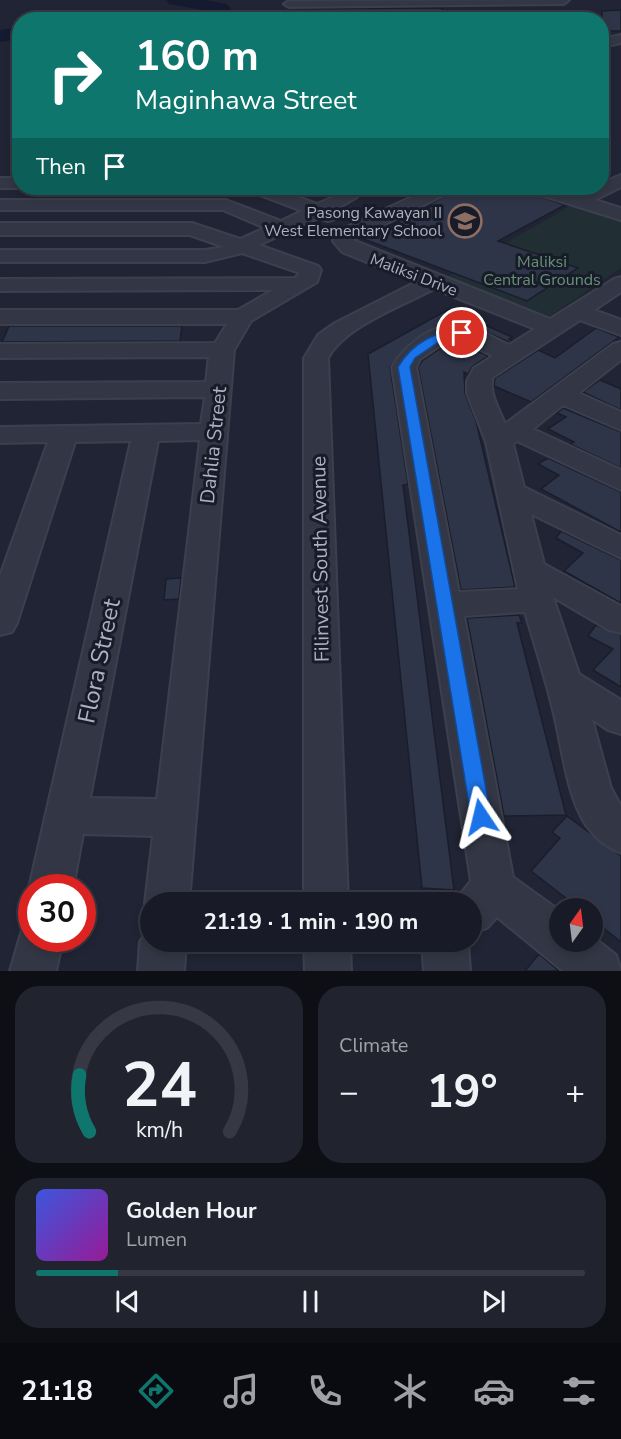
<!DOCTYPE html>
<html lang="en">
<head>
<meta charset="utf-8">
<style>
	:root { --surface:#181b27; --page:#21242f; --text:#f1f3f6; --muted:#9fa1a7; --line:#363944; --accent:#0f766e }
	body { margin:0; font-family:"Nunito Sans",sans-serif; background:var(--page); color:var(--text); height:100vh; display:flex; flex-direction:column; font-size:22px; white-space:nowrap }
	* { box-sizing:border-box; margin:0 }
	p { font-size:20px; color:var(--muted) }
	.icon { flex:none; width:33px; height:33px; fill:none; stroke:currentColor; stroke-width:2; stroke-linecap:round; stroke-linejoin:round }
	.map { position:relative; height:971px; overflow:hidden }
	.details { display:flex; flex-direction:column; gap:15px; padding:15px; background:#0d0f15; flex:1 }
	.details>* { flex:none }
	.hud { position:absolute; left:12px; top:12px; width:597px; height:183px; border-radius:24px; box-shadow:0 3px 9px #0003,0 0 0 2px var(--line); background:#0f766e; color:#fff; overflow:hidden }
	.needle { width:39px; rotate:14deg }
	.buttons { position:absolute; left:549px; top:898px; display:grid; gap:12px }
	.buttons a { display:grid; place-items:center; width:54px; height:54px; border-radius:50%; background:var(--surface); box-shadow:0 3px 9px #0003,0 0 0 2px var(--line); font-size:30px }
	.speed { position:absolute; left:18px; top:874px; display:flex; gap:12px; font-size:30px; font-weight:700; text-align:center }
	.speed>* { display:grid; place-content:center; width:78px; height:78px; border-radius:50%; background:var(--surface); box-shadow:0 3px 9px #0003,0 0 0 2px var(--line); line-height:1 }
	.speed .limit { border:9px solid #d22; background:#fff; color:#111 }
	.pin { position:absolute; display:grid; place-items:center; width:51px; height:51px; color:#fff; margin:-26px; border:3px solid #fff; border-radius:50%; box-shadow:0 2px 6px #0007 }
	.me { position:absolute; width:66px; margin:-33px; rotate:350deg; stroke-linejoin:round; filter:drop-shadow(0 0 4px #0008) }
	.turn { display:flex; align-items:center; gap:21px; height:126px; padding:0 24px; font-size:27px }
	.turn .icon { width:78px; height:78px; stroke-width:2.5 }
	.turn b { display:block; font-size:42px; line-height:51px }
	.then { display:flex; align-items:center; height:57px; padding:0 24px; background:#0003; gap:12px; font-size:22px }
	.big { font-size:45px; font-weight:700; line-height:1.1 }
	.details .tile { flex:1; display:flex; flex-direction:column; justify-content:center; gap:9px; min-width:0; padding:0 21px; border-radius:24px; background:var(--page) }
	.details .dial { align-items:center; gap:0 }
	.dial svg { height:156px; overflow:visible; fill:none; stroke:var(--line); stroke-width:7; stroke-linecap:round; text-anchor:middle }
	.dial text { fill:var(--text); stroke:none }
	.song { display:flex; align-items:center; gap:18px }
	.cover { width:72px; height:72px; border-radius:9px; background:linear-gradient(135deg,hsl(230 70% 55%),hsl(300 70% 35%)) }
	.played { height:6px; border-radius:3px; background:linear-gradient(90deg,var(--accent) 15%,var(--line) 15%) }
	.keys { display:flex; justify-content:space-around; direction:ltr }
	.heat { display:flex; justify-content:space-between; align-items:center; font-size:33px; direction:ltr }
	.details .tiles { flex:1; display:grid; gap:15px; grid-template-columns:1fr 1fr }
	.tile:last-child { grid-column:span 2 }
	.trip { position:absolute; left:140px; top:892px; width:342px; height:60px; border-radius:30px; background:var(--surface); box-shadow:0 3px 9px #0003,0 0 0 2px var(--line); font-weight:700; line-height:60px; text-align:center }
	.menu { display:flex; height:96px; justify-content:space-around; align-items:center; background:#0a0b10; color:var(--muted) }
	.menu .icon { width:42px; height:42px }
	.menu .active { color:var(--accent) }
	.menu b { font-size:27px; color:var(--text) }
	.map>svg:first-child { display:block }
	.green { fill:#212f35 }
	.lines { fill:none; stroke-linecap:round; stroke-linejoin:round }
	.river { fill:#141a30; fill-rule:evenodd }
	.building { fill:#2f3548; stroke:#1a1e2b; stroke-width:1.5 }
	.minor-casing { stroke:#3c404e; stroke-width:4 }
	.minor { fill:#333745; fill-rule:evenodd }
	.route { fill:#1a73e8; stroke:#114b97; stroke-width:1.5 }
	.labels { text-anchor:middle; stroke-width:6; stroke-linejoin:round; paint-order:stroke }
	.far-poi-label { font-size:16px; fill:#adb1c2; stroke:#181c29; text-anchor:end }
	.far-park-label { font-size:16px; fill:#669178; stroke:#181c29 }
	.far-street-label { font-size:16px; fill:#adb1c2; stroke:#181c29 }
	.street-label { font-size:20px; fill:#adb1c2; stroke:#181c29 }
	.near-street-label { font-size:24px; fill:#adb1c2; stroke:#181c29 }
</style>
</head>
<body>
<div class="map">
<svg width="621" height="971" viewBox="0 0 621 971">
	<rect width="100%" height="100%" fill="#202434"/>
	<path class="green" d="M575 203 621 218V268L548 317 445 278Z"/>
	<g class="lines">
		<path class="river" d="M166 0H205L227 4 238 20H220L215 12 169 4Z
			M20 27V39L0 42V30Z"/>
	</g>
	<path class="building" d="M442 8V20H300L298 9Z
		M621 10V31H602V11Z
		M458 188H517L565 205 498 241 578 268 527 301 361 238 432 206 429 205Z
		M449 309 512 337 509 339 512 340 509 342 468 324 440 325 411 342 390 367 408 484 403 485 454 890 422 888 368 354Z
		M9 326H182L180 341 2 342Z
		M596 328 619 337 531 402 494 386 495 378 538 350 555 358Z
		M451 341H457L488 356 473 366 468 374 464 372 465 393 476 421 515 587 461 590 418 367 422 361Z
		M600 380 621 389V410L583 392Z
		M563 408 621 432V468L570 444 574 442 548 429 566 417 557 413Z
		M548 458 621 492V532L541 489 559 475 538 464Z
		M561 531 621 560V603L564 571 583 553 556 538Z
		M181 578 179 599 164 600 166 579Z
		M519 615 522 623H517L566 815 504 816 467 618Z
		M596 625 621 635V687L593 670 613 649 588 636Z
		M567 816 621 856V942L592 919V909H580L531 871 560 838 552 832Z
		M539 954 559 971H525Z"/>
	<g class="lines">
		<defs>
			<path id="minor" d="M569 0 564 4 289 7 284 4 289 1Z
				M621 35V43L602 47V39Z
				M621 175V187L595 200 621 208V220L531 192 528 188H554L578 195 593 188H602V183Z
				M0 178H20V188H23H0Z
				M250 188H273L317 204 338 195 328 192 326 188H350L357 197 333 211 337 215 335 219 328 221 318 218 259 245 318 266 321 270 317 282 251 321 234 350 189 903H150V914L145 903 153 836 83 834 73 888H32V893L29 888 131 441 75 442 17 623 12 632 0 635V576L48 442 0 443V427L201 424 205 397 0 399V383L206 382 209 357 0 358V344L215 343 227 324H0V310H238L273 290 0 291V279L295 278 300 273 242 253 205 262H0V250H205L224 247 190 235H0V223H192L240 239 265 228 223 210H0V200H226L281 221 302 211 252 192ZM200 440 157 799 90 798 158 441Z
				M431 188H453L450 192 353 240 550 319 614 279 621 277V292L594 310 621 320V335L580 320 493 377C488 392 500 411 505 424L613 344 621 342V360L579 393 621 412V430L563 405 533 429 621 470V490L517 441 513 444 524 487 621 535V558L531 514 544 564 621 606V633L609 630 553 597 579 674 621 700V734L608 730 592 719 611 788 621 806V853C607 847 595 838 586 825 567 797 562 747 554 714 546 680 535 646 525 612L464 616 513 877 560 911V942H592V936L616 955 621 971H563L497 917 487 928 471 934V903H453L471 881 392 367C405 345 433 322 461 325 478 327 495 339 509 345L535 329 434 289C402 306 345 326 328 358L348 903H304V358L318 335 335 323 416 282 342 252 333 241 338 231ZM450 339H458L493 356 474 368 467 381V393L486 442 518 589 459 592 416 367 420 359Z
				M32 920V939H63L56 971H10L24 923Z
				M150 925V942H186L184 971H138L140 942Z
				M304 942H350L351 971H305Z
				M422 942H468L470 971H424Z"/>
		</defs>
		<use href="#minor" class="minor-casing"/>
		<use href="#minor" class="minor"/>
	</g>
	<path class="route" d="M462 329 466 330V335L446 337 415 358 410 367 491 817 488 823 481 826 474 823 471 817 398 367C412 343 436 331 462 329Z"/>
	<defs>
		<symbol id="school-ring" viewBox="-11 -11 22 22"><circle r="9.5" fill="#181c29" stroke="#8d6e63" stroke-width="1.5"/><path d="M0-5L7-2L0 1L-7-2ZM-4 1L0 2.5L4 1V4Q0 6-4 4Z" fill="#8d6e63"/></symbol>
	</defs>
	<g fill-rule="evenodd">
		<use href="#school-ring" x="446" y="202" width="38" height="38"/>
	</g>
	<g class="labels">
		<g class="far-poi-label">
			<text x="442" y="218">Pasong Kawayan II<tspan x="442" dy="18">West Elementary School</tspan></text>
		</g>
		<g class="far-park-label">
			<text x="542" y="267">Maliksi<tspan x="542" dy="18">Central Grounds</tspan></text>
		</g>
		<g class="far-street-label">
			<text transform="translate(414 274) rotate(21)" y="6">Maliksi Drive</text>
		</g>
		<g class="street-label">
			<text transform="translate(213 445) rotate(-84)" y="7">Dahlia Street</text>
			<text transform="translate(320 559) rotate(-91)" y="7">Filinvest South Avenue</text>
		</g>
		<g class="near-street-label">
			<text transform="translate(99 661) rotate(-78)" y="8">Flora Street</text>
		</g>
	</g>
</svg>
<div class="buttons">
<a><svg class="needle" viewBox="-14 -14 28 28"><path d="M0-13l5 13h-10z" fill="#e53935"/><path d="M0 13l5-13h-10z" fill="#9fa1a7"/></svg></a>
</div>
<div class="speed"><div class="limit">30</div></div>
<div class="pin" style="left:462px;top:333px;background:#d93025"><svg class="icon" aria-label="arrive" viewBox="0 0 24 24"><path d="M6 21V4h12l-3 4 3 4H6"/></svg></div>
<svg class="me" style="left:481px;top:817px" viewBox="-20 -20 40 40"><path d="M0-17L14 15 0 8-14 15z" fill="#1a73e8" stroke="#fff" stroke-width="4"/></svg>
<div class="trip">21:19 · 1 min · 190 m</div>
<div class="hud">
<div class="turn"><svg class="icon" aria-label="right" viewBox="0 0 24 24"><path d="M7 20v-9h11M14 6l5 5-5 5"/></svg><div><b>160 m</b>Maginhawa Street</div></div>
<div class="then">Then<svg class="icon" aria-label="arrive" viewBox="0 0 24 24"><path d="M6 21V4h12l-3 4 3 4H6"/></svg></div>
</div>
</div>
<section class="details">
<div class="tiles">
<div class="tile dial"><svg viewBox="0 0 100 80">
<path d="M14 69A42 42 0 1 1 86 69"/>
<path d="M14 69A42 42 0 0 1 9 40" stroke="#0f766e"/>
<text x="50" y="56" font-size="32" font-weight="700">24</text>
<text x="50" y="72" font-size="11">km/h</text>
</svg></div>
<div class="tile"><p>Climate</p>
<div class="heat"><a>−</a><b class="big">19°</b><a>+</a></div>
</div>
<div class="tile">
<div class="song"><i class="cover"></i><div><b>Golden Hour</b><p>Lumen</p></div></div>
<div class="played"></div>
<div class="keys"><svg class="icon" aria-label="previous" viewBox="0 0 24 24"><path d="M18 5L8 12l10 7zM5 5v14"/></svg><svg class="icon" aria-label="pause" viewBox="0 0 24 24"><path d="M8 5v14M16 5v14"/></svg><svg class="icon" aria-label="next" viewBox="0 0 24 24"><path d="M6 5l10 7-10 7zM19 5v14"/></svg></div>
</div>
</div>
</section>
<nav class="menu">
<b>21:18</b>
<svg class="icon active" aria-label="directions" viewBox="0 0 24 24"><path d="M12 3l9 9-9 9-9-9zM9 14v-3h6M13 9l2 2-2 2"/></svg>
<svg class="icon" aria-label="music" viewBox="0 0 24 24"><path d="M9 18V5l10-2v13"/><circle cx="6" cy="18" r="3"/><circle cx="16" cy="16" r="3"/></svg>
<svg class="icon" aria-label="phone" viewBox="0 0 24 24"><path d="M5 4h4l2 5-3 2q2 4 5 5l2-3 5 2v4C11 20 4 13 5 4z"/></svg>
<svg class="icon" aria-label="climate" viewBox="0 0 24 24"><path d="M12 3v18M4 7l16 10M4 17L20 7"/></svg>
<svg class="icon" aria-label="car" viewBox="0 0 24 24"><path d="M5 17H2v-5l4-1 3-4h7l3 4 3 1v5h-3M9 17h6M6 11h13"/><circle cx="7" cy="17" r="2"/><circle cx="17" cy="17" r="2"/></svg>
<svg class="icon" aria-label="filters" viewBox="0 0 24 24"><path d="M4 7h16M4 17h16"/><circle cx="9" cy="7" r="2"/><circle cx="15" cy="17" r="2"/></svg>
</nav>
</body>
</html>
